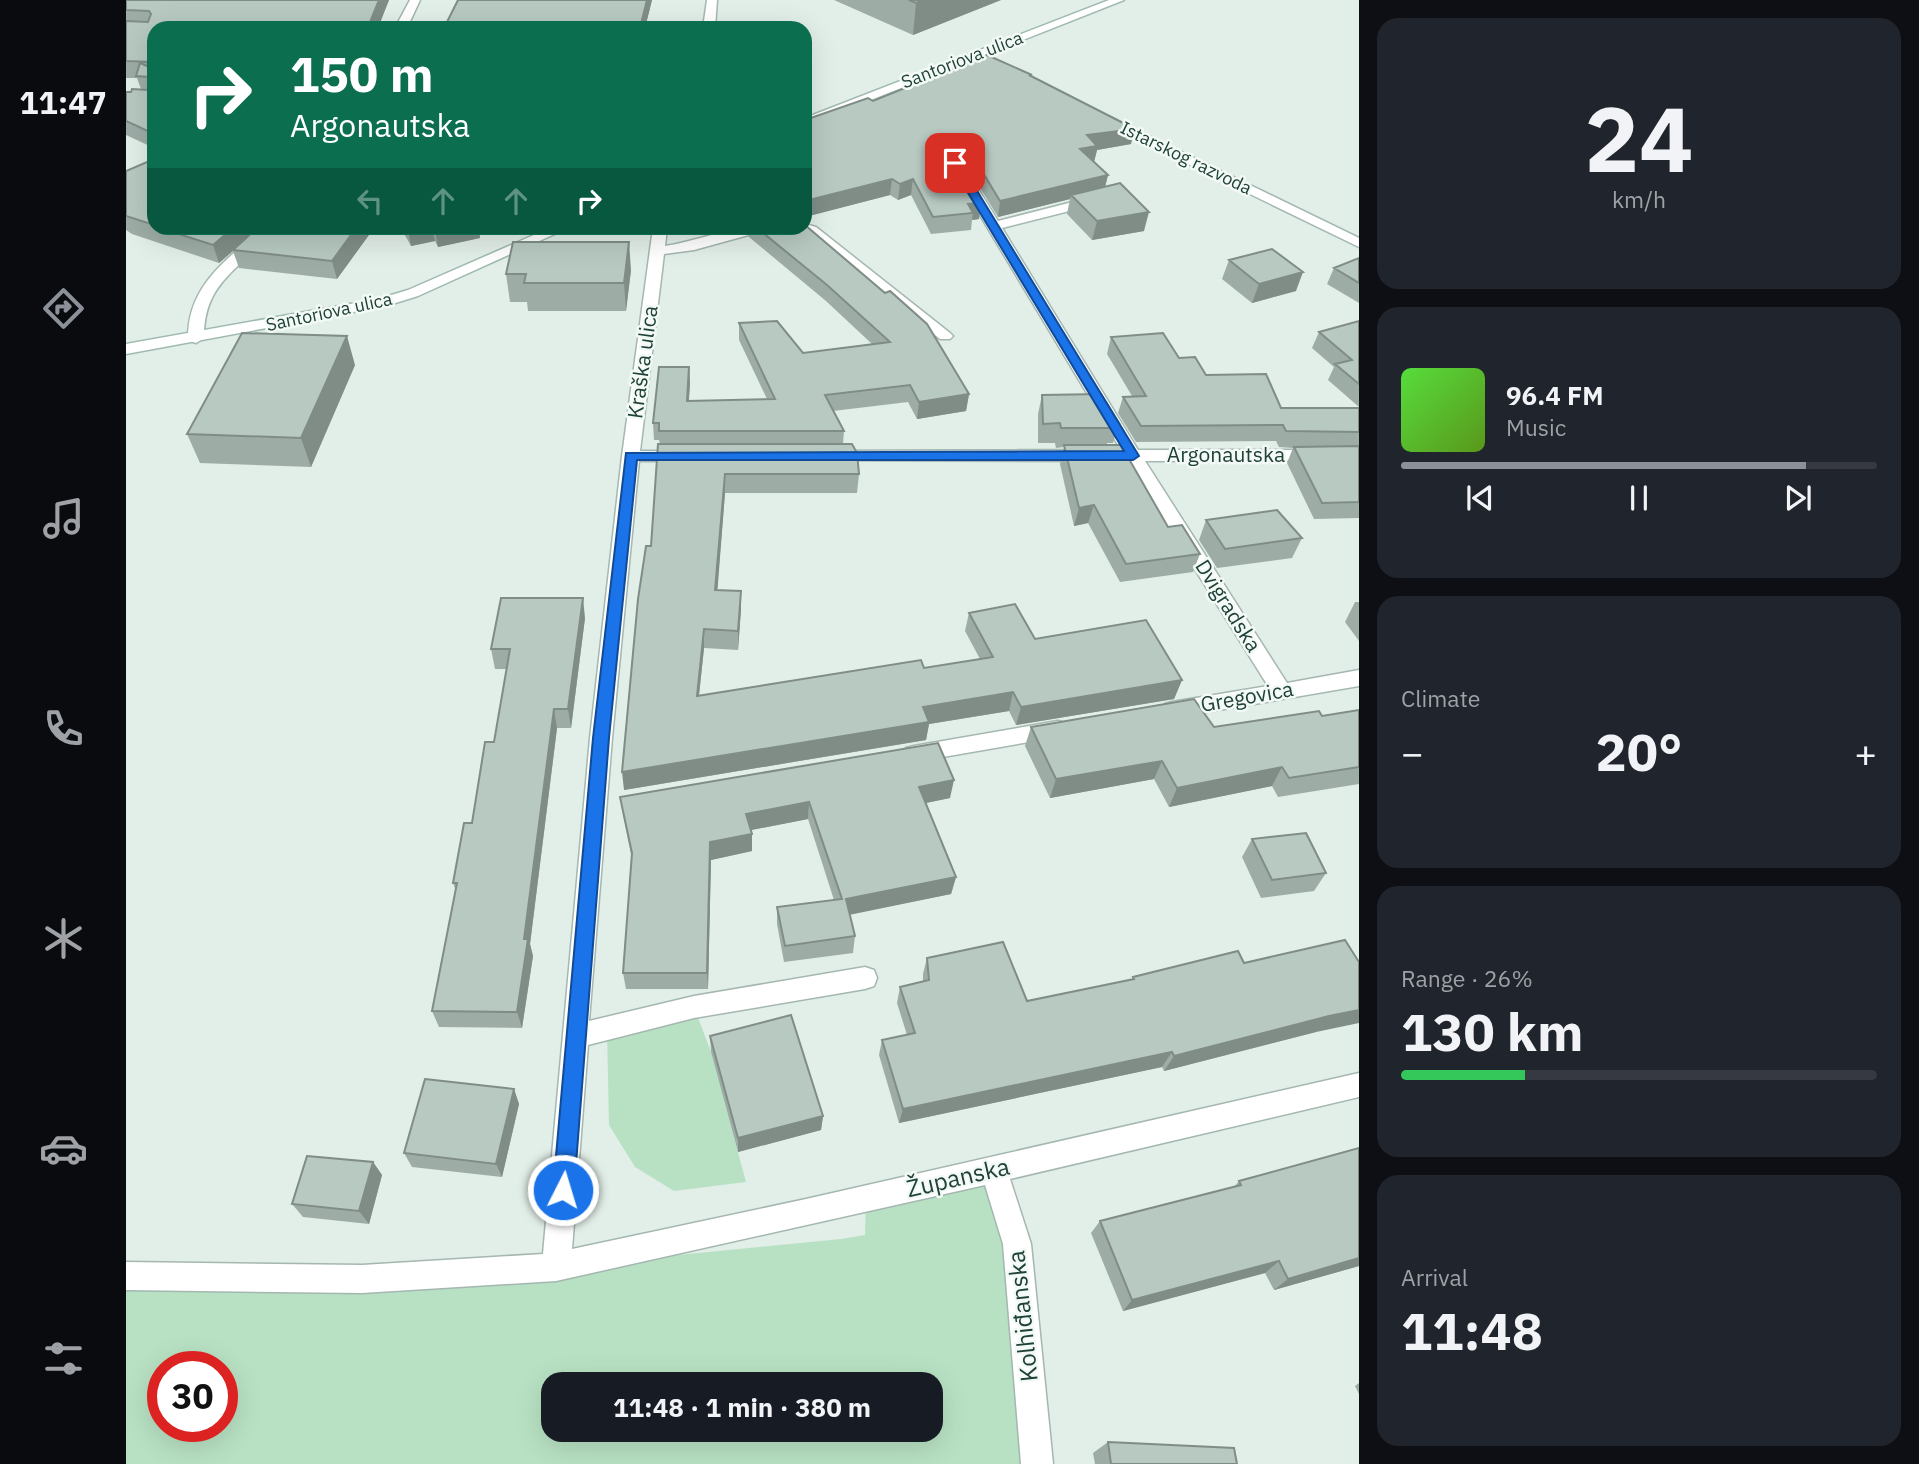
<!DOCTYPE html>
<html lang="en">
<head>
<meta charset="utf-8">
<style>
	:root { --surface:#171b24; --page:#20242c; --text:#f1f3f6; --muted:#9ea1a6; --line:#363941; --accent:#8c9099 }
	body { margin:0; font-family:"IBM Plex Sans",sans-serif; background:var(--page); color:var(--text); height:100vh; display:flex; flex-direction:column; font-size:26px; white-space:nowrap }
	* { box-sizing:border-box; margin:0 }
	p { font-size:23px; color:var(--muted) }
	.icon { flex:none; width:38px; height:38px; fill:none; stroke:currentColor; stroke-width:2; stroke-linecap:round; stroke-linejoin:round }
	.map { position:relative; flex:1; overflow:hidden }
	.sheet { display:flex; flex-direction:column; gap:18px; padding:18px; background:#0d0f14; width:560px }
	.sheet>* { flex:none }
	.top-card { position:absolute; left:21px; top:21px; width:665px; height:214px; border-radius:21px; box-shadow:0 7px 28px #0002; background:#0b6e4f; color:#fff; overflow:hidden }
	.speed { position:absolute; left:21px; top:1351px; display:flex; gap:14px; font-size:35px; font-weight:700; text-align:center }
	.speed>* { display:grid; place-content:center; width:91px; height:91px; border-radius:50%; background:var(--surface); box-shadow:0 7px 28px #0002; line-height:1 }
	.speed .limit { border:10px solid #d22; background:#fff; color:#111 }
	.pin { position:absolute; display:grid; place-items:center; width:60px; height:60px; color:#fff; margin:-30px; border-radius:14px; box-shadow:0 4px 10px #0006 }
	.me { position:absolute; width:77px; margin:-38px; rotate:5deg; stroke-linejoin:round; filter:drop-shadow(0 0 5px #0008) }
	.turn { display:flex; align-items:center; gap:24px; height:147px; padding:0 28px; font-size:32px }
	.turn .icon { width:91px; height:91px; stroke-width:2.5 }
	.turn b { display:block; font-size:49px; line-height:60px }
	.lanes { display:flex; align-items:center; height:66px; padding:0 28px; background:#0003; justify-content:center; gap:35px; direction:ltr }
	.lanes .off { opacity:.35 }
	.big { font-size:52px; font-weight:700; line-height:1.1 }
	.sheet .card { flex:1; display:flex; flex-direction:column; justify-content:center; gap:10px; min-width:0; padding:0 24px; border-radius:21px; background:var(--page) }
	.sheet .dial { align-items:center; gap:0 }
	.dial b { font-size:91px; line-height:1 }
	.song { display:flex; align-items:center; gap:21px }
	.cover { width:84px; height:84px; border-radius:10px; background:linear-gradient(135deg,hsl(110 70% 55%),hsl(90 70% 35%)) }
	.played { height:7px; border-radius:4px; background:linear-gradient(90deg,var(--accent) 85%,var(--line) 85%) }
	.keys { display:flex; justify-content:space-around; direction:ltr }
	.heat { display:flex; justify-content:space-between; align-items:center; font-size:38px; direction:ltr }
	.charge { height:10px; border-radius:5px; background:linear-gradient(90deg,#34c759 26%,var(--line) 0) }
	.trip { position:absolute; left:415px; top:1372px; width:402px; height:70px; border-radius:21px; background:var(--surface); box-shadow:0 7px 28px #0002; font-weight:700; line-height:70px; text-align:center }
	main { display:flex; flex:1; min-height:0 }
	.menu { display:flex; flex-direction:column; width:126px; justify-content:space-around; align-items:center; background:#090b0e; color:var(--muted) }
	.menu .icon { width:49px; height:49px }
	.menu .active { color:var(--accent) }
	.menu b { font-size:32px; color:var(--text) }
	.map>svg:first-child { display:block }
	.green { fill:#b8e1c3; fill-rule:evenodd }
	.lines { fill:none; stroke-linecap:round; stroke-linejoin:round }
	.minor-casing { stroke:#a4b7b0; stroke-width:3 }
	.tertiary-casing { stroke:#a4b7b0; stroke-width:3 }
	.secondary-casing { stroke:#9fbbb1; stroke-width:3 }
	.minor { fill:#fff; fill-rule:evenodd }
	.tertiary { fill:#fff; fill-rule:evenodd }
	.secondary { fill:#fff; fill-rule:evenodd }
	.wall { fill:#9dada6 }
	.shaded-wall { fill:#808d87 }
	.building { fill:#b7c9c1; stroke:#808d87; stroke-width:2 }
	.route { fill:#1a73e8; stroke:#114b97; stroke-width:2 }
	.labels { text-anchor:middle; stroke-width:5; stroke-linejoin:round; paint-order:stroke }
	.far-street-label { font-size:18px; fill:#1f4138; stroke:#f3faf6 }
	.street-label { font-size:21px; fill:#1f4138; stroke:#f3faf6 }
	.near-street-label { font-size:24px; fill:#1f4138; stroke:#f3faf6 }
</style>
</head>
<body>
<main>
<nav class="menu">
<b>11:47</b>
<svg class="icon active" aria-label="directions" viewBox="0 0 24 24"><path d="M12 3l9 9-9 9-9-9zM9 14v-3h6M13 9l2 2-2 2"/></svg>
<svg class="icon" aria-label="music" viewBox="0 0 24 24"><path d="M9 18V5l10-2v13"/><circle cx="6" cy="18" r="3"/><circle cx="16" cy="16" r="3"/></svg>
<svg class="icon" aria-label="phone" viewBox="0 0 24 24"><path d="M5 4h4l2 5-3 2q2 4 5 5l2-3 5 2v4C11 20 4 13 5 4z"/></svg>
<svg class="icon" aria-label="climate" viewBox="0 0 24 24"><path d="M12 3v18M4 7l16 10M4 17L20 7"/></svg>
<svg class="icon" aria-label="car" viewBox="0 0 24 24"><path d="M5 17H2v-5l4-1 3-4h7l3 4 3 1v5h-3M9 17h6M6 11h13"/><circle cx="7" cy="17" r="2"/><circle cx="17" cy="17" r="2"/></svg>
<svg class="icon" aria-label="filters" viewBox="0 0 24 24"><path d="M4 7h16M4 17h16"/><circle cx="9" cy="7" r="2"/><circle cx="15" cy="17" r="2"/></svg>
</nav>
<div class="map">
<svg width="1233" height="1464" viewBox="0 0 1233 1464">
	<rect width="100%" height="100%" fill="#e2eee8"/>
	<path class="green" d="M568 1007 585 1052 620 1182 548 1191 509 1167 483 1125 481 1029Z
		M868 1170 907 1464H0V1276L430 1267 715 1239 739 1235 740 1198ZM37 1367H96V1426H37ZM427 1384H805V1430H427Z"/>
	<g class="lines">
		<defs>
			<path id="minor" d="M284 0H294L281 28H269Z
				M984 117 1233 238V247L980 124V118Z
				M841 178 846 179 872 221 970 196 977 200 975 203 876 228 1012 450H1233V460L1019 461 1161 683 1233 670V686L1046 718 1039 716 1036 710 1039 704 1046 702 1142 686 1001 461 697 460 694 456 697 452 703 451 995 450 834 182Z
				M679 224 690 227 824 333 827 336 824 339H814L680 233 669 228H679Z
				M136 228H151C119 267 77 279 78 338L70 343 64 341 62 338C62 285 101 260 136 228Z
				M527 228H541L539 246C572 241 606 225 639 228L637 231 568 250 538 254 514 451H559L568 456 559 461H513L486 738 463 1021 568 996 739 967 748 970 751 978 748 986 739 989 568 1018 462 1045 446 1249 680 1199 1233 1073V1097L884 1179 905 1244 927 1464H895L877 1244 859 1185 430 1281 236 1293 0 1290V1262L236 1265 417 1254 464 738 496 456Z
				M932 721 939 723 942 729 939 735 932 737 788 762 780 760 777 754 780 748 788 746Z"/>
			<path id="tertiary" d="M581 0H591L589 28H577Z"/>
			<path id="secondary" d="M983 0H998L679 126V118Z
				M424 228H442L292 296 260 306 0 354V344L252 299 282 290Z"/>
		</defs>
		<use href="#minor" class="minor-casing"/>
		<use href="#tertiary" class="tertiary-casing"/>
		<use href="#secondary" class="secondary-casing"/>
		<use href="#minor" class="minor"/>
		<use href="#tertiary" class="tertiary"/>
		<use href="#secondary" class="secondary"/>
	</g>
	<path class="wall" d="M0 0H263L254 22 319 26 332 0H526L519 28H28V148L0 135V92H5L15 89 11 78H0Z
		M708 0H875L787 35Z
		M906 75 905 76 1005 144 971 150 968 162 982 175 979 187 1018 231 966 240 941 214 944 199 872 217 838 162 828 157 853 219 846 220 845 230 805 234 785 195 772 200 764 195 679 217V120L747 101Z
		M28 159V228H248L211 279 113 268 107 251 93 263 6 234 0 230V171Z
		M275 228H353L354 238 312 247 309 241 285 246Z
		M623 228H631L843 394 840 411 791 419 782 402 707 411 718 431 717 444 733 474 731 493H599L591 590 615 591V609L612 650 578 648 573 695 798 668 854 659 839 631 843 613 909 639 1056 680 1048 699 890 725 883 711 803 724 800 740 498 790 525 546 534 444 533 440H528L527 423 563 367 564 384 563 401 641 399 613 340V323L677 353 746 344 700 301 623 237Z
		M1233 258V303L1201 284 1208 268Z
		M1103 260 1170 291 1126 303 1096 279Z
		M505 270 500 311H402L401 302H384L380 274Z
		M1233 321V407L1202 380 1208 367 1186 348 1193 332Z
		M985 337 1053 358 1080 375 1155 408H1233V518L1188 519 1161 463 1167 448 1153 447 1150 441 1010 442 992 413 997 397 1006 396 981 354Z
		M229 365 185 467 74 463 61 434Z
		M916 395 993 423 987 443H981V445L1042 527 1074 554 1067 572 994 582 962 523 948 526 934 464 938 447 930 448 929 443H912V414Z
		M1080 520 1176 538 1166 558 1091 568 1073 540Z
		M1229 602H1233V641L1219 622Z
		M459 618 445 728H431L404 944 407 956 396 1028 313 1027 306 1011 330 891 327 883 346 823 368 742 381 669H369L365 649Z
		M1233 710V784L1152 797 1146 786 1043 807 1028 779 924 798 899 746 905 727H1088L1196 716Z
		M494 797 824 798 800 803 830 877 825 894 724 914 729 936 727 953 658 962 651 924V907L708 900 682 819 625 830 626 834V851L585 860 582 989H500L497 973 506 859 497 815Z
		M1126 839 1200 873 1188 891 1135 898 1116 857Z
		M801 958 901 1001 1006 980 1007 977 1118 963 1190 1032 1038 1071 1036 1067 773 1123 753 1055 756 1040 781 1035 771 1003 774 987 797 981V974Z
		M584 1036 697 1116 695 1130 612 1152 585 1052Z
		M388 1089 393 1104 376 1177 286 1167 278 1153Z
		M247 1162 256 1175 243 1224 177 1217 166 1204Z
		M1113 1181 1233 1266 1148 1290 1139 1273 997 1311 965 1233 974 1221 1109 1186Z
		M1233 1383V1394L1229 1386Z
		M982 1442 1111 1464H969L967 1453Z"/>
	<path class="shaded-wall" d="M253 0H263L252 28 244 22Z
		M521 0H526L519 28H514Z
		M797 0H875L787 35 790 3Z
		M1009 129 1005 144 971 150 968 162 954 149 961 135Z
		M830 141 828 157 820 164 822 148Z
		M982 175 978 191 945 195 944 199 872 217 874 201Z
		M766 179 764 195 679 217V201Z
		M787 179 785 195 772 200 774 184Z
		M855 203 853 219 846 220 847 213 842 204Z
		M1023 212 1018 231 966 240 971 221Z
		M107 228H133L93 263 87 245Z
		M230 228H248L211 279 206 261Z
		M286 228H306L309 241 285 246 282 229Z
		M318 228H353L354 238 312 247 309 230Z
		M503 242 505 270 500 311 498 283Z
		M1177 272 1170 291 1126 303 1133 284Z
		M221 336 229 365 185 467 175 438Z
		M563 367 564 384 561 418V401Z
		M843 394 840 411 791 419 793 402Z
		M599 474V493L590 609 589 590Z
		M968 505 962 523 948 526 953 508Z
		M615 591V609L612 650V631Z
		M457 598 459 618 445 728 442 709Z
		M578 629V648L571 714V696Z
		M1056 680 1048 699 890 725 895 707Z
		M887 692 883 711 803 724 800 740 498 790 496 772 797 707Z
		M428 709 431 728 404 944 407 956 396 1028 391 1012 398 939Z
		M1036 761 1028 779 924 798 930 779Z
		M1156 767 1146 786 1043 807 1051 788Z
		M828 780 824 798 790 805 793 787Z
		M683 802 682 819 620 831V814Z
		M626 834V851L585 860 582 989 581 973 584 842Z
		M830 877 825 894 718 916 720 899Z
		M1233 1010V1023L1190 1032 1038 1071 1048 1056 1203 1016Z
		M1046 1052 1036 1067 773 1123 777 1109Z
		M388 1089 393 1104 376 1177 370 1164Z
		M697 1116 695 1130 612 1152V1138Z
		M247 1162 256 1175 243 1224 233 1211Z
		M1233 1258V1266L1148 1290 1162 1279Z
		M1153 1261 1139 1273 997 1311 1006 1300Z"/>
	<path class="building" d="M0 0H253L244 22 319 26 332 0H521L514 28H515H28V62L0 61V21L22 22 25 14 23 11 0 10Z
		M783 0H797L790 3Z
		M861 55 906 75H903L1009 129 961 135 971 146 954 149 982 175 874 201 841 146 830 141 822 148 855 203 842 204 847 213 807 217 787 179 774 184 766 179 679 201V120L742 98 747 101Z
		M14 63 28 69V134L0 121V92H5L6 89 22 90 25 87 24 77 10 76Z
		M28 159V225L0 216V171Z
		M994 183 1023 212 971 221 945 195Z
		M679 225 759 293 764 291 801 324 843 394 793 402 784 385 699 395 718 431H533V423H527L533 367H563L561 401 649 399 613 323 651 321 677 353 764 342 701 285 631 228H679Z
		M34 228H107L87 245Z
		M131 228H230L206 261 107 250Z
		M387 242H503L498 283H398L400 274H380Z
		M1146 249 1177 272 1133 284 1103 260Z
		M1233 258V283L1208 268Z
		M1233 321V384L1209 364 1226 360 1193 332Z
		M116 333 221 336 175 438 61 434Z
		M1037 333 1053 358 1069 357 1080 375 1140 374 1155 408H1233V432L1160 431 1157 425 1015 426 997 397 1020 396 985 337Z
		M975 394 993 423H983L985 428H935L934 423 917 424 916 395Z
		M532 444H726L731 453 733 474H599L589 590 615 591 612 631 578 629 571 696 795 660 798 668 867 657 843 613 889 604 909 639 1020 620 1056 680 895 707 887 692 797 707 803 722 496 772 512 599 520 546H525Z
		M938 445H995L1042 527 1056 525 1074 554 1000 564 968 505 953 508Z
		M1233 446V502L1196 503 1168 447Z
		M1151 510 1176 538 1099 549 1080 520Z
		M375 598H457L442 709H428L398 939H402L391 1012 306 1011 331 883H327L338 823H346L359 742H368L384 649H365Z
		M1068 699 1088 727 1193 711 1196 716 1233 710V767L1163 778 1156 767 1051 788 1036 761 930 779 905 727Z
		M812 743 828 780 793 787 830 877 720 899 729 936 659 946 651 907 716 899 683 802 620 814 626 834 584 842 581 973H497L506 853 494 797Z
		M1180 833 1200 873 1146 880 1126 839Z
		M1219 940 1233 962V1010L1203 1016 1048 1056 1046 1052 777 1109 756 1040 789 1033 774 987 803 980 801 958 877 942 901 1001 1008 979 1007 977 1112 951 1118 963Z
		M665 1015 697 1116 612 1138 584 1036Z
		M299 1079 388 1089 370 1164 278 1153Z
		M1233 1148V1258L1162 1279 1153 1261 1006 1300 974 1221 1115 1185 1113 1181Z
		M181 1156 247 1162 233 1211 166 1204Z
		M982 1442 1108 1448 1111 1464H985Z"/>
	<path class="route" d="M829 160 834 163 1013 456 1007 460H511L483 738 448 1190 444 1197 437 1201 430 1197 427 1190 467 738 500 453 998 451 824 163Z"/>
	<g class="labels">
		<g class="far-street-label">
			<text transform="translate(836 60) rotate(-21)" y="6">Santoriova ulica</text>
			<text transform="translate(1060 158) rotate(26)" y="6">Istarskog razvoda</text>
			<text transform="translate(203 312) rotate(-12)" y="6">Santoriova ulica</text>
		</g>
		<g class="street-label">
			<text transform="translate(517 362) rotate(-82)" y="7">Kraška ulica</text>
			<text x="1100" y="462">Argonautska</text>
			<text transform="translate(1102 606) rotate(58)" y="7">Dvigradska</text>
			<text transform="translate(1121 697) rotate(-10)" y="7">Gregovica</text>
		</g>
		<g class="near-street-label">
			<text transform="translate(832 1178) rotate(-13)" y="8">Županska</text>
			<text transform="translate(897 1316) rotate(-96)" y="8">Kolhiđanska</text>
		</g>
	</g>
</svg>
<div class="speed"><div class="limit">30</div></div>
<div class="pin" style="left:829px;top:163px;background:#d93025"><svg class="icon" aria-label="arrive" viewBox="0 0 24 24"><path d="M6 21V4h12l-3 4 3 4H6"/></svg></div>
<svg class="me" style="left:437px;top:1190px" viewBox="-20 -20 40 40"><circle r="17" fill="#1a73e8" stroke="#fff" stroke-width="3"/><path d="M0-11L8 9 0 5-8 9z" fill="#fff"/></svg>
<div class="trip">11:48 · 1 min · 380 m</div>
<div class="top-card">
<div class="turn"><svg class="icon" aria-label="right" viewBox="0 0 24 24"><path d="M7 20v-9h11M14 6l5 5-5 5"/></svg><div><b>150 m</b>Argonautska</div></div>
<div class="lanes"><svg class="icon off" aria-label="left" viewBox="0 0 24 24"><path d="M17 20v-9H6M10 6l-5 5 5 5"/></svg><svg class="icon off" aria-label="ahead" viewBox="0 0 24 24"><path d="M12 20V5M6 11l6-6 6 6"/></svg><svg class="icon off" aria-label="ahead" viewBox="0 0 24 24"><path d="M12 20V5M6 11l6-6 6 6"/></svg><svg class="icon" aria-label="right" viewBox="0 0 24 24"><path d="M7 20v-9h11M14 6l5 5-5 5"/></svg></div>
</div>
</div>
<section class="sheet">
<div class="card dial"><b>24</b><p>km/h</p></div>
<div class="card">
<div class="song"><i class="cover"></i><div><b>96.4 FM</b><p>Music</p></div></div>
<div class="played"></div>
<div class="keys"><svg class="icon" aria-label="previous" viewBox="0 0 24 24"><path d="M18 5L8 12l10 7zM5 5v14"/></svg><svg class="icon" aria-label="pause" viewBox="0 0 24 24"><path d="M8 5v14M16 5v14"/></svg><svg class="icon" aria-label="next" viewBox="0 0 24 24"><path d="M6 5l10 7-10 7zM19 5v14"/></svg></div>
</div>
<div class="card"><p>Climate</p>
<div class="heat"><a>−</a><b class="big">20°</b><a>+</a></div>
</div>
<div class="card"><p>Range · 26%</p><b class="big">130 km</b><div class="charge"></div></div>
<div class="card"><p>Arrival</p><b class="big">11:48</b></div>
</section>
</main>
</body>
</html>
